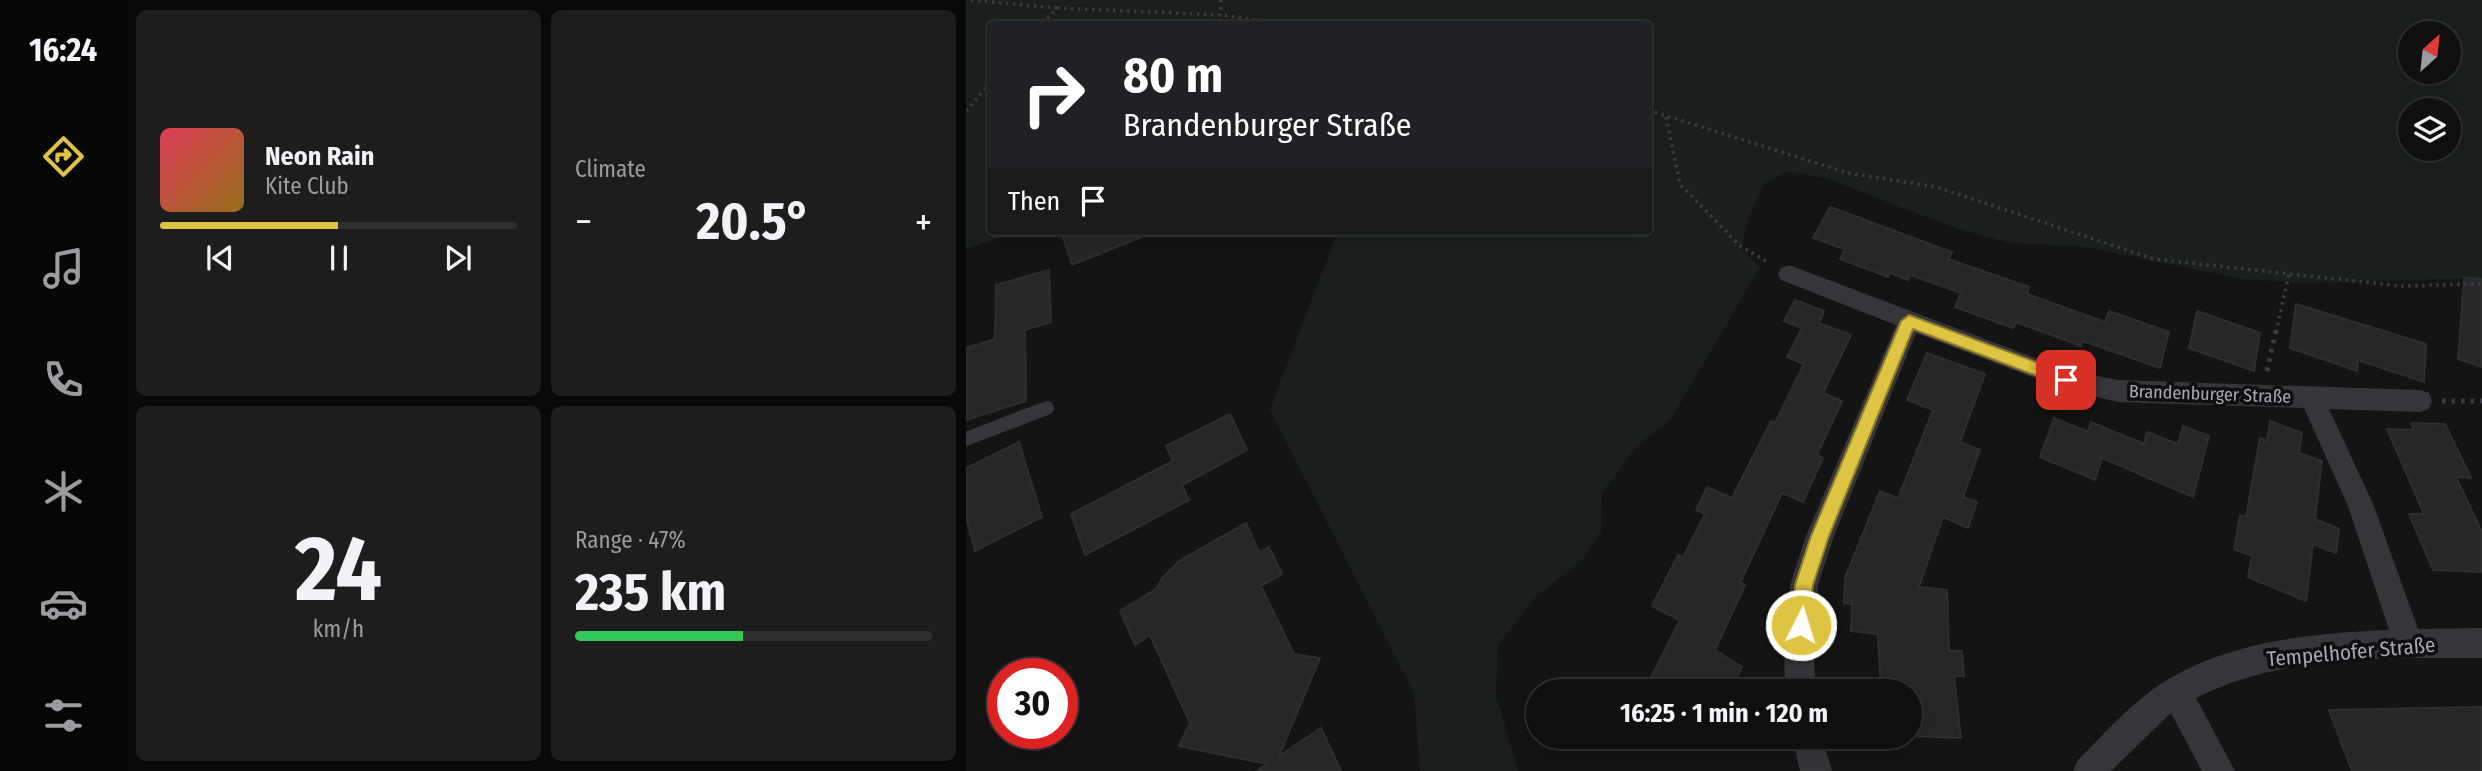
<!DOCTYPE html>
<html lang="en">
<head>
<meta charset="utf-8">
<style>
	:root { --surface:#0f0f10; --page:#1d1d1e; --text:#f1f3f6; --muted:#9b9c9f; --line:#2f2f30; --accent:#dfc342 }
	body { margin:0; font-family:"Fira Sans Condensed",sans-serif; background:var(--page); color:var(--text); height:100vh; display:flex; flex-direction:column; font-size:26px; white-space:nowrap }
	* { box-sizing:border-box; margin:0 }
	p { font-size:23px; color:var(--muted) }
	.icon { flex:none; width:38px; height:38px; fill:none; stroke:currentColor; stroke-width:2; stroke-linecap:round; stroke-linejoin:round }
	.map { position:relative; flex:1; overflow:hidden }
	.details { display:flex; flex-direction:column; gap:10px; padding:10px; background:#080809; width:840px }
	.details>* { flex:none }
	.banner { position:absolute; left:21px; top:21px; width:665px; height:214px; border-radius:7px; box-shadow:0 7px 28px #0002,0 0 0 2px var(--line); background:#202124; color:#fff; overflow:hidden }
	.needle { width:46px; rotate:27deg }
	.buttons { position:absolute; left:1432px; top:21px; display:grid; gap:14px }
	.buttons a { display:grid; place-items:center; width:63px; height:63px; border-radius:50%; background:var(--surface); box-shadow:0 7px 28px #0002,0 0 0 2px var(--line); font-size:35px }
	.speed { position:absolute; left:21px; top:658px; display:flex; gap:14px; font-size:35px; font-weight:700; text-align:center }
	.speed>* { display:grid; place-content:center; width:91px; height:91px; border-radius:50%; background:var(--surface); box-shadow:0 7px 28px #0002,0 0 0 2px var(--line); line-height:1 }
	.speed .limit { border:10px solid #d22; background:#fff; color:#111 }
	.pin { position:absolute; display:grid; place-items:center; width:60px; height:60px; color:#fff; margin:-30px; border-radius:14px; box-shadow:0 4px 10px #0006 }
	.me { position:absolute; width:77px; margin:-38px; rotate:5deg; stroke-linejoin:round; filter:drop-shadow(0 0 5px #0008) }
	.turn { display:flex; align-items:center; gap:24px; height:147px; padding:0 21px; font-size:32px }
	.turn .icon { width:91px; height:91px; stroke-width:2.5 }
	.turn b { display:block; font-size:49px; line-height:60px }
	.then { display:flex; align-items:center; height:66px; padding:0 21px; background:#0003; gap:14px; font-size:26px }
	.big { font-size:52px; font-weight:700; line-height:1.1 }
	.details .widget { flex:1; display:flex; flex-direction:column; justify-content:center; gap:10px; min-width:0; padding:0 24px; border-radius:10px; background:var(--page) }
	.details .dial { align-items:center; gap:0 }
	.dial b { font-size:91px; line-height:1 }
	.song { display:flex; align-items:center; gap:21px }
	.cover { width:84px; height:84px; border-radius:10px; background:linear-gradient(135deg,hsl(350 70% 55%),hsl(40 70% 35%)) }
	.played { height:7px; border-radius:4px; background:linear-gradient(90deg,var(--accent) 50%,var(--line) 50%) }
	.keys { display:flex; justify-content:space-around; direction:ltr }
	.heat { display:flex; justify-content:space-between; align-items:center; font-size:38px; direction:ltr }
	.charge { height:10px; border-radius:5px; background:linear-gradient(90deg,#34c759 47%,var(--line) 0) }
	.details .tiles { flex:1; display:grid; gap:10px; grid-template-columns:repeat(2,1fr) }
	.trip { position:absolute; left:560px; top:679px; width:396px; height:70px; border-radius:35px; background:var(--surface); box-shadow:0 7px 28px #0002,0 0 0 2px var(--line); font-weight:700; line-height:70px; text-align:center }
	main { display:flex; flex:1; min-height:0 }
	.menu { display:flex; flex-direction:column; width:126px; justify-content:space-around; align-items:center; background:#060606; color:var(--muted) }
	.menu .icon { width:49px; height:49px }
	.menu .active { color:var(--accent) }
	.menu b { font-size:32px; color:var(--text) }
	.map>svg:first-child { display:block }
	.green { fill:#1a1f1c; fill-rule:evenodd }
	.building { fill:#272729; stroke:#2e2e31; stroke-width:2 }
	.lines { fill:none; stroke-linecap:round; stroke-linejoin:round }
	.path-far1 { stroke:#3b3c41; stroke-width:3.5; stroke-dasharray:2.5 4.5; stroke-linecap:butt }
	.path { stroke:#3b3c41; stroke-width:5; stroke-dasharray:3.5 6; stroke-linecap:butt }
	.lane { stroke:#35353a; stroke-width:14 }
	.street { fill:#35353a; fill-rule:evenodd }
	.route { fill:#dfc342; stroke:#917f2b; stroke-width:2 }
	.labels { text-anchor:middle; stroke-width:7; stroke-linejoin:round; paint-order:stroke }
	.street-label { font-size:18px; fill:#a7a9b4; stroke:#0f0f10 }
	.near-street-label { font-size:21px; fill:#a7a9b4; stroke:#0f0f10 }
</style>
</head>
<body>
<main>
<nav class="menu">
<b>16:24</b>
<svg class="icon active" aria-label="directions" viewBox="0 0 24 24"><path d="M12 3l9 9-9 9-9-9zM9 14v-3h6M13 9l2 2-2 2"/></svg>
<svg class="icon" aria-label="music" viewBox="0 0 24 24"><path d="M9 18V5l10-2v13"/><circle cx="6" cy="18" r="3"/><circle cx="16" cy="16" r="3"/></svg>
<svg class="icon" aria-label="phone" viewBox="0 0 24 24"><path d="M5 4h4l2 5-3 2q2 4 5 5l2-3 5 2v4C11 20 4 13 5 4z"/></svg>
<svg class="icon" aria-label="climate" viewBox="0 0 24 24"><path d="M12 3v18M4 7l16 10M4 17L20 7"/></svg>
<svg class="icon" aria-label="car" viewBox="0 0 24 24"><path d="M5 17H2v-5l4-1 3-4h7l3 4 3 1v5h-3M9 17h6M6 11h13"/><circle cx="7" cy="17" r="2"/><circle cx="17" cy="17" r="2"/></svg>
<svg class="icon" aria-label="filters" viewBox="0 0 24 24"><path d="M4 7h16M4 17h16"/><circle cx="9" cy="7" r="2"/><circle cx="15" cy="17" r="2"/></svg>
</nav>
<section class="details">
<div class="tiles">
<div class="widget">
<div class="song"><i class="cover"></i><div><b>Neon Rain</b><p>Kite Club</p></div></div>
<div class="played"></div>
<div class="keys"><svg class="icon" aria-label="previous" viewBox="0 0 24 24"><path d="M18 5L8 12l10 7zM5 5v14"/></svg><svg class="icon" aria-label="pause" viewBox="0 0 24 24"><path d="M8 5v14M16 5v14"/></svg><svg class="icon" aria-label="next" viewBox="0 0 24 24"><path d="M6 5l10 7-10 7zM19 5v14"/></svg></div>
</div>
<div class="widget"><p>Climate</p>
<div class="heat"><a>−</a><b class="big">20.5°</b><a>+</a></div>
</div>
<div class="widget dial"><b>24</b><p>km/h</p></div>
<div class="widget"><p>Range · 47%</p><b class="big">235 km</b><div class="charge"></div></div>
</div>
</section>
<div class="map">
<svg width="1516" height="771" viewBox="0 0 1516 771">
	<rect width="100%" height="100%" fill="#141415"/>
	<path class="green" d="M0 0H1516V278L1339 283 1277 279 1115 246 1045 243 989 228 862 179 822 171 798 184 784 214 775 249 794 267 705 419 671 446 636 493 635 531 618 558 569 598 532 645 530 695 552 771H454L448 693 304 410 370 235 365 231H682V24H24V231H55L0 249ZM1444 33H1482V72H1444ZM1444 110H1482V149H1444Z"/>
	<path class="building" d="M864 207 986 252 982 259 1063 287 1061 294 1139 322 1143 311 1203 332 1194 368 1117 341 1115 346 1050 322 1047 328 989 307 995 293 944 275 942 280 924 273 922 277 874 259 879 249 847 238Z
		M95 231H188V232L106 265Z
		M83 270 85 322 59 330 60 401 0 420V348L29 339 30 285Z
		M1498 278 1516 279V367L1492 359Z
		M829 300 858 311 853 323 885 335 857 393 876 401 851 455 857 458 837 502 816 493 774 583 779 585 749 650 776 667 765 691H678L714 620 686 606 712 555 717 557 739 514 730 510 741 487 766 498 805 421 809 423 838 364 821 357 836 328 818 321Z
		M1330 304 1460 344 1458 382 1392 360 1391 371 1324 348Z
		M1231 311 1294 333 1288 371 1223 348Z
		M961 353 1019 374 994 442 1014 450 997 497 1011 502 1002 528 977 517 953 587 981 590 983 651H996L998 676H988L995 738 943 736V691H915L912 634 885 631 886 604 878 603 879 578 914 491 932 498 967 410 941 400Z
		M264 414 281 450 216 485 223 500 119 555 105 514 207 461 200 446Z
		M1088 418 1122 432 1125 422 1178 444 1181 432 1212 444 1217 426 1243 436 1227 497 1136 458 1129 480 1074 457Z
		M1304 421 1336 433 1333 453 1356 461 1349 519 1373 529 1370 553 1347 544 1340 601 1282 577 1286 556 1268 549 1274 515 1280 517 1294 438 1301 441Z
		M1445 423 1479 424 1505 478 1490 477 1516 532V572L1467 570 1443 514H1458L1421 429 1448 430Z
		M53 442 76 517 9 551 0 516V468Z
		M280 523 293 552 303 547 316 574 295 586 328 654 354 658 313 756 355 728 375 771H290L301 764 213 746 224 723 184 635 169 645 154 611 190 589 197 577 213 561Z
		M1516 707V771H1386L1363 710Z"/>
	<g class="lines">
		<path class="path-far1" d="M5 0 91 8 76 24
			M255 0V15
			M91 8 255 15 320 24
			M682 110 882 173 970 187 1188 259 1434 286 1516 284
			M0 111 24 83
			M700 117 714 184 773 245 803 263
			M1310 332 1323 274"/>
		<path class="path" d="M1301 371 1310 330
			M1476 401H1516"/>
		<path class="lane" d="M0 439 81 408"/>
		<path class="street" d="M823 265 1101 370 1152 380 1454 390 1463 393 1466 401 1463 409 1454 412 1363 409 1408 506 1452 629 1516 628V658C1421 658 1316 654 1230 698L1269 771H1236L1205 713 1145 771H1107L1112 760C1136 736 1159 710 1186 690 1253 642 1344 633 1423 630L1382 506 1338 408 1152 402 1100 390 950 333 868 536 852 585 848 645 849 691H819L818 645 824 585 840 536 930 325 815 280 812 274 815 268Z
			M826 737H856L866 771H834Z"/>
	</g>
	<path class="route" d="M943 315 1105 375 1108 380 1105 385 1100 387 947 329 863 536 847 585 842 632 835 634 828 632 826 625 829 585 845 536 935 321Z"/>
	<g class="labels">
		<g class="street-label">
			<text transform="translate(1244 394) rotate(2)" y="6">Brandenburger Straße</text>
		</g>
		<g class="near-street-label">
			<text transform="translate(1385 652) rotate(-5)" y="7">Tempelhofer Straße</text>
		</g>
	</g>
</svg>
<div class="buttons">
<a><svg class="needle" viewBox="-14 -14 28 28"><path d="M0-13l5 13h-10z" fill="#e53935"/><path d="M0 13l5-13h-10z" fill="#9b9c9f"/></svg></a>
<a><svg class="icon" aria-label="layers" viewBox="0 0 24 24"><path d="M12 4l9 5-9 5-9-5zM3 14l9 5 9-5"/></svg></a>
</div>
<div class="speed"><div class="limit">30</div></div>
<div class="pin" style="left:1100px;top:380px;background:#d93025"><svg class="icon" aria-label="arrive" viewBox="0 0 24 24"><path d="M6 21V4h12l-3 4 3 4H6"/></svg></div>
<svg class="me" style="left:835px;top:625px" viewBox="-20 -20 40 40"><circle r="17" fill="#dfc342" stroke="#fff" stroke-width="3"/><path d="M0-11L8 9 0 5-8 9z" fill="#fff"/></svg>
<div class="trip">16:25 · 1 min · 120 m</div>
<div class="banner">
<div class="turn"><svg class="icon" aria-label="right" viewBox="0 0 24 24"><path d="M7 20v-9h11M14 6l5 5-5 5"/></svg><div><b>80 m</b>Brandenburger Straße</div></div>
<div class="then">Then<svg class="icon" aria-label="arrive" viewBox="0 0 24 24"><path d="M6 21V4h12l-3 4 3 4H6"/></svg></div>
</div>
</div>
</main>
</body>
</html>
